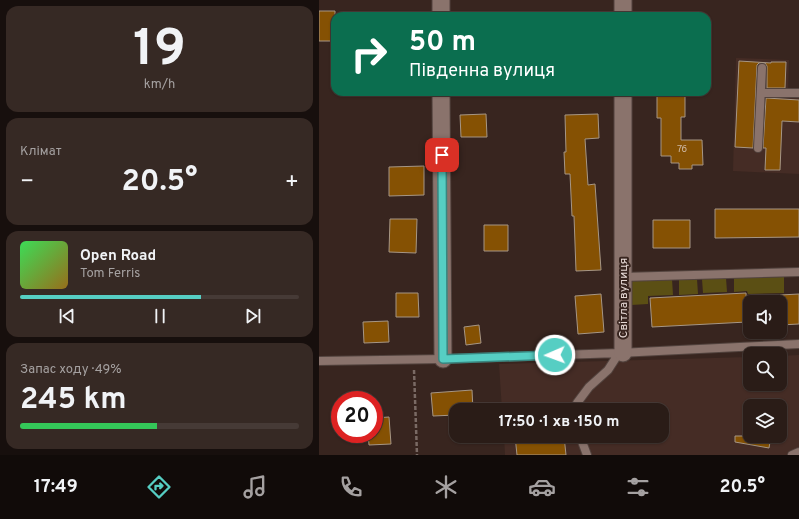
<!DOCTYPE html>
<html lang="uk">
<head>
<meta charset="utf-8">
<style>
	:root { --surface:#2a1c17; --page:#362924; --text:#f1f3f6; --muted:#a5a1a1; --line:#463a36; --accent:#56cec3 }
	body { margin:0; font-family:Overpass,sans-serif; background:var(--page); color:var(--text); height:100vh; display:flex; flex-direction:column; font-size:15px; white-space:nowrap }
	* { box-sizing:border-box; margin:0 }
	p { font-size:13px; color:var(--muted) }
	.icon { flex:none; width:22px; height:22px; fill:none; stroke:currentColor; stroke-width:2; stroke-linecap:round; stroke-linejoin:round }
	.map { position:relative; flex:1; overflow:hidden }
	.side { display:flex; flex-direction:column; gap:6px; padding:6px; background:#170f0d; width:319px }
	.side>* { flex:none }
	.banner { position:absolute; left:12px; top:12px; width:380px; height:84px; border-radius:12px; box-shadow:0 1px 3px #0004,0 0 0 1px var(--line); background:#0b6e4f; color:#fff; overflow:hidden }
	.controls { position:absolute; left:424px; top:295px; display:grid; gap:8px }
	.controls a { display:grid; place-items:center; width:44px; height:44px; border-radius:8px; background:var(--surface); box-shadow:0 1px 3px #0004,0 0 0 1px var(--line); font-size:20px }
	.speed { position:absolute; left:12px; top:391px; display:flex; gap:8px; font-size:20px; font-weight:700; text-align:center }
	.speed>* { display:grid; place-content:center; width:52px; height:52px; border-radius:50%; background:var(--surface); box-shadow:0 1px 3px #0004,0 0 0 1px var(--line); line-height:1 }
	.speed .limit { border:6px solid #d22; background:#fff; color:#111 }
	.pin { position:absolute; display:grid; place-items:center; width:34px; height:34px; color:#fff; margin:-17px; border-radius:8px; box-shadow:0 2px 6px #0006 }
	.me { position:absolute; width:44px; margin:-22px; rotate:268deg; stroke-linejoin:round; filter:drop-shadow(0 0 3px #0008) }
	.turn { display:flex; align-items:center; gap:14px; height:84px; padding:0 12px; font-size:18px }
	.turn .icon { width:52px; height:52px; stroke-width:2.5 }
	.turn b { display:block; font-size:28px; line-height:34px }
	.big { font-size:30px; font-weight:700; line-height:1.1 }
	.side .widget { flex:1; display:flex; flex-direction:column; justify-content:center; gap:6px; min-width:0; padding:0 14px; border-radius:12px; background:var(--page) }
	.side .dial { align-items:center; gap:0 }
	.dial b { font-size:52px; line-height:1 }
	.song { display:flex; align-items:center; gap:12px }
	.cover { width:48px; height:48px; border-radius:6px; background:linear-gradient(135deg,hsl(130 70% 55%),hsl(40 70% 35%)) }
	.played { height:4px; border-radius:2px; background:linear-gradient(90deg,var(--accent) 65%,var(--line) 65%) }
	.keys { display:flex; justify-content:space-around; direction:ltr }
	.heat { display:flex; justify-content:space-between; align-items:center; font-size:22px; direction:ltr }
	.charge { height:6px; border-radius:3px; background:linear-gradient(90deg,#34c759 49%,var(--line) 0) }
	.trip { position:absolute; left:130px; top:403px; width:220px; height:40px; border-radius:12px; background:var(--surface); box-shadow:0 1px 3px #0004,0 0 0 1px var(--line); font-weight:700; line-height:40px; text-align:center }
	.tabs { display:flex; height:64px; justify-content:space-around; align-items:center; background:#110b09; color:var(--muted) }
	.tabs .icon { width:28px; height:28px }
	.tabs .current { color:var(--accent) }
	.tabs b { font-size:18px; color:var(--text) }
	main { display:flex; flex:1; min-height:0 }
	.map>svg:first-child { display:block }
	.built { fill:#452c25; fill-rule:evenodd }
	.green { fill:#5b4f14 }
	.building { fill:#855103; stroke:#a69685 }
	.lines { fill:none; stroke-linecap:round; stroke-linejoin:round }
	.lane-casing { stroke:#52433e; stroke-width:10 }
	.street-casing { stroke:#52433e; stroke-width:19 }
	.path { stroke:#7a6a64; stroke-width:2.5; stroke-dasharray:4 2; stroke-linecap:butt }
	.lane { stroke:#8a736c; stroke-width:8 }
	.street { stroke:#8a736c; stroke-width:17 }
	.route-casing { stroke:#38867f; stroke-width:10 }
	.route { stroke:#56cec3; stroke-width:7 }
	.labels { text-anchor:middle; stroke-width:4; stroke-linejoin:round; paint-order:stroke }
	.number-label { font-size:10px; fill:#cdb6a0 }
	.street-label { font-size:12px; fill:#e5d8d4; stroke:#38251f }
</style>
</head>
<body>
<main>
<section class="side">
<div class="widget dial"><b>19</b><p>km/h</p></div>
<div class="widget"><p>Клімат</p>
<div class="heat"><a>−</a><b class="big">20.5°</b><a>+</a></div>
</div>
<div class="widget">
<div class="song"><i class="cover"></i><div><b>Open Road</b><p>Tom Ferris</p></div></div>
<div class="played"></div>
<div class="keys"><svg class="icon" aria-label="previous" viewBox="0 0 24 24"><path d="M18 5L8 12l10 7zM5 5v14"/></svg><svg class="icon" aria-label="pause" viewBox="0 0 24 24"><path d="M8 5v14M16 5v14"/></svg><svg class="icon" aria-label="next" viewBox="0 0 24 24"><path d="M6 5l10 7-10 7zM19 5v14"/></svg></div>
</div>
<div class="widget"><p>Запас ходу · 49%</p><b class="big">245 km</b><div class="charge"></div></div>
</section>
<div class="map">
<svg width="480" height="455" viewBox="0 0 480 455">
	<rect width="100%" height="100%" fill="#38251f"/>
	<path class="built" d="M417 58 470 60 469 95 480 96V174L414 171Z
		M480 355V455H186L185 436H343V410H183L180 364 431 357V384H461V356ZM431 406H461V436H431Z"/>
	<path class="green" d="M465 277V293L429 294 428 291 415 292V278Z
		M407 278 408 292 384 293 383 279Z
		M353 279 354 295 329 296V304L312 305V281Z
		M378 279 379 294 360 295V280Z"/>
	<path class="building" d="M0 11H16V41H0Z
		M420 61 452 63V62H467L466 88H448V66L446 63H440L438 65 434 148 416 147Z
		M338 92H366V117H362V140H383L384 165H373V169H360V163H352V156H342V118H338Z
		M447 98 480 100V122L463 121 461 170H446L447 148H444Z
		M167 114 168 137H142L141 115Z
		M279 114 280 138 266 139 269 185 276 184 282 270 257 271 255 216H253L251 174H246L245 152H247L246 115Z
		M105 166V195L70 196V167Z
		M396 209H480V237L396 238Z
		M71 219H98L97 253 70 252Z
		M334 220H371V248H334Z
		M165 225H189V251H165Z
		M77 293H99L100 317H77Z
		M427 293 428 322 333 327 331 298Z
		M282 294 285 332 259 334 256 296Z
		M480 294V324L461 325V295Z
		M69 321 70 342 45 343 44 322Z
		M160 325 162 343 147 345 145 327Z
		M153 390 154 410H137V415L114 416 112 393Z
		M70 417 72 444 50 445 49 434H55V418Z
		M196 436H245L247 455H198Z
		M416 436H452L450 448 416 442Z"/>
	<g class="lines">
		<defs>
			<path id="lane" d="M442 93H480
				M439 148 443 68
				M304 277 480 272
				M0 361 124 359 300 353 480 344
				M258 410V403L270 387 289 370 300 353
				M261 436 268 455
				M473 455 480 452"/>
			<path id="street" d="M122 0V16
				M304 0V16
				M122 92 124 359
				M304 92V353"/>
		</defs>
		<use href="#lane" class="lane-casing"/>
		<use href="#street" class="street-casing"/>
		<path class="path" d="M95 370 98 455"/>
		<use href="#lane" class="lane"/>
		<use href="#street" class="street"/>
	</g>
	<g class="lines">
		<defs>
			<path id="route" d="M123 155 124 359 236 355"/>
		</defs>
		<use href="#route" class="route-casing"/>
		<use href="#route" class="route"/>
	</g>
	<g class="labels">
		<g class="number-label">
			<text x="363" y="152">7б</text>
		</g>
		<g class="street-label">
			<text transform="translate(304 298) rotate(-90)" y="4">Світла вулиця</text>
		</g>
	</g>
</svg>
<div class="controls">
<a><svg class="icon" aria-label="sound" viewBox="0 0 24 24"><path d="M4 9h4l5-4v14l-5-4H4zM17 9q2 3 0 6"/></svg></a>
<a><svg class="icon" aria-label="search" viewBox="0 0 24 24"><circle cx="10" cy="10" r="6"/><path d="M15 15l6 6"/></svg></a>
<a><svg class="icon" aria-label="layers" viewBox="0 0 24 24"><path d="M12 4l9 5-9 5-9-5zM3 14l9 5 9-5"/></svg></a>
</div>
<div class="speed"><div class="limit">20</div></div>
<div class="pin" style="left:123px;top:155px;background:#d93025"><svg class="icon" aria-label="arrive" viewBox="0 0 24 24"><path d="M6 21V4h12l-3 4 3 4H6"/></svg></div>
<svg class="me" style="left:236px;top:355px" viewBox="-20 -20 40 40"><circle r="17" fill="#56cec3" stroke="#fff" stroke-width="3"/><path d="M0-11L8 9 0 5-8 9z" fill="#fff"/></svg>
<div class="trip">17:50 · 1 хв · 150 m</div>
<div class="banner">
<div class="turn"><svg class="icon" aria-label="right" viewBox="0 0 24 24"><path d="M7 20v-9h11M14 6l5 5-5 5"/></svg><div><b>50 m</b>Південна вулиця</div></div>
</div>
</div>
</main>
<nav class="tabs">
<b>17:49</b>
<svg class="icon current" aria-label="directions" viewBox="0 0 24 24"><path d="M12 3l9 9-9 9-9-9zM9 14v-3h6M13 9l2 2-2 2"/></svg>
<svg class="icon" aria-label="music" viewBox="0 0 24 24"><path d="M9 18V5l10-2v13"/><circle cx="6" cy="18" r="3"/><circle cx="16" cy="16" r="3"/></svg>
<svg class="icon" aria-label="phone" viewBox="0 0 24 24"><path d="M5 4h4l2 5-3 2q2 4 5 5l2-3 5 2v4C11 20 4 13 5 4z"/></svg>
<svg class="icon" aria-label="climate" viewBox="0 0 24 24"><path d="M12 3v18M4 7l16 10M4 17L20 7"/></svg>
<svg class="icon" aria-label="car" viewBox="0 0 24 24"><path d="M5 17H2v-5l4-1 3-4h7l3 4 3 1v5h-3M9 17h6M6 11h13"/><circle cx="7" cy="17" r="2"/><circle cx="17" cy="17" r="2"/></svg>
<svg class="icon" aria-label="filters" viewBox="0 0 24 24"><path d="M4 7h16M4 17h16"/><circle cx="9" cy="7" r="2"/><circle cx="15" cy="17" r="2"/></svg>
<b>20.5°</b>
</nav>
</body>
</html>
